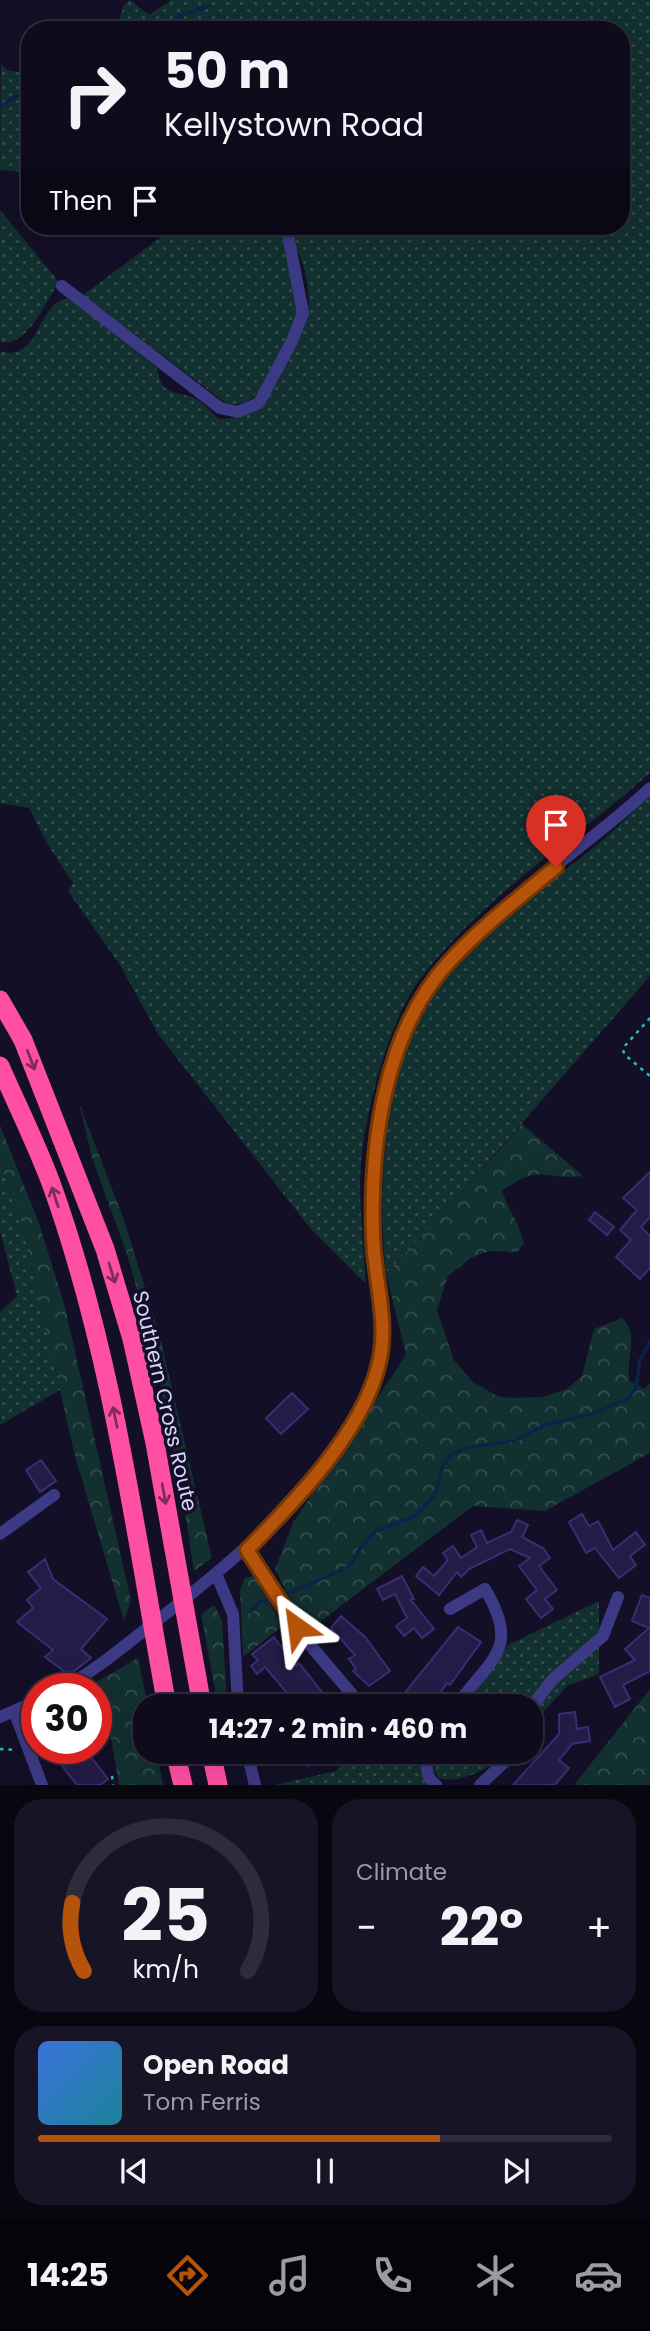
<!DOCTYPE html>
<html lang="en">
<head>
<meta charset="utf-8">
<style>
	:root { --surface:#0e0b1c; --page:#171425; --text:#f1f3f6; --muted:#9b9ba3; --line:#2e2b3b; --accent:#b45309 }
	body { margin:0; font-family:Poppins,sans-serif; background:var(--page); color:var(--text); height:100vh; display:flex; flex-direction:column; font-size:26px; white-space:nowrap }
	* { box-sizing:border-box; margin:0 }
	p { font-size:23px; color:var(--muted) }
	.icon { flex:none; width:38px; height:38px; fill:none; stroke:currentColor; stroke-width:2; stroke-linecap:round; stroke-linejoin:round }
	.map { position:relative; height:1785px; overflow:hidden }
	.details { display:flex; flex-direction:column; gap:14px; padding:14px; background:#08060f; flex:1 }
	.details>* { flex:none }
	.banner { position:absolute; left:21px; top:21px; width:609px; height:214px; border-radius:28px; box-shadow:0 7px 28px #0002,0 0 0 2px var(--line); background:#0e0b1c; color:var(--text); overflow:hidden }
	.speed { position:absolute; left:21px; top:1673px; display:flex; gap:14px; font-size:35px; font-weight:700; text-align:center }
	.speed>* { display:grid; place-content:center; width:91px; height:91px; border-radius:50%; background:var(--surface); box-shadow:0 7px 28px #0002,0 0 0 2px var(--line); line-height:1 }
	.speed .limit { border:10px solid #d22; background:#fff; color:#111 }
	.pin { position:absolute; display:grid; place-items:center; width:60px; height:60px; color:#fff; margin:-72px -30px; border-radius:50% 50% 50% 0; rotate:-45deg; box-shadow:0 0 7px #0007 }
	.pin .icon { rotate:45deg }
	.me { position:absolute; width:77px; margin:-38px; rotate:329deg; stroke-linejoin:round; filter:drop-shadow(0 0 5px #0008) }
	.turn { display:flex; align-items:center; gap:24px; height:147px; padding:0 28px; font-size:32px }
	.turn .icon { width:91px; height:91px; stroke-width:2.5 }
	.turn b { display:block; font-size:49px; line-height:60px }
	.then { display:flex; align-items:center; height:66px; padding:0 28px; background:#0003; gap:14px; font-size:26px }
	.big { font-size:52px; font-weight:700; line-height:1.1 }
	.details .tile { flex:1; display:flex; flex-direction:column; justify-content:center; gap:10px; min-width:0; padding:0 24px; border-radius:28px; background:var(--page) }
	.details .dial { align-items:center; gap:0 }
	.dial svg { height:182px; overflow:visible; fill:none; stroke:var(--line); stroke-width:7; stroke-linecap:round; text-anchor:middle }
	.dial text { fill:var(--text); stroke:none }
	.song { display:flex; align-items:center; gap:21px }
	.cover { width:84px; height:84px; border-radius:10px; background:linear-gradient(135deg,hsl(220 70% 55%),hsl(190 70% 35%)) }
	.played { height:7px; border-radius:4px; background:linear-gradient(90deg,var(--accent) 70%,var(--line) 70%) }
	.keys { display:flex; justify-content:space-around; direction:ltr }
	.heat { display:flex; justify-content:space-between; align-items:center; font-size:38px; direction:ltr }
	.details .tiles { flex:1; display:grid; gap:14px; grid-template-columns:1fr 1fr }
	.tile:last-child { grid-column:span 2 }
	.trip { position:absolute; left:133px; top:1694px; width:410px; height:70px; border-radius:28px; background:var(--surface); box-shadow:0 7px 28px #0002,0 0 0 2px var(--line); font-weight:700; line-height:70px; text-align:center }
	.menu { display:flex; height:112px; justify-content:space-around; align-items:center; background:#06040b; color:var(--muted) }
	.menu .icon { width:49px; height:49px }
	.menu .selected { color:var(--accent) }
	.menu b { font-size:32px; color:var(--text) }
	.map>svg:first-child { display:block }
	.green { fill:url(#green-dots) }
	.forest { fill:url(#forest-crowns) }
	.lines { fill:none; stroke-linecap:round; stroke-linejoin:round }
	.stream { stroke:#0c2248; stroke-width:3.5 }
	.building { fill:#241b47; stroke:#3b2d73; stroke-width:2 }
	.path { stroke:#2fb8b0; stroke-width:2.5; stroke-dasharray:3.5 5; stroke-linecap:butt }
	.minor { stroke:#3d3a85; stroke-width:12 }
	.highway { stroke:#ff4fa3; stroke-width:19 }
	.oneway { stroke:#7d2c5e }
	.route-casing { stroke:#753606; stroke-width:18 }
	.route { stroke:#b45309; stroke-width:12 }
	.labels { text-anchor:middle; stroke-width:7; stroke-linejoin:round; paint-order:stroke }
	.street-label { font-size:21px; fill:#d9d4ff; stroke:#130f26 }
</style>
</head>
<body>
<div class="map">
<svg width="650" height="1785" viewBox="0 0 650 1785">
	<defs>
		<pattern id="green-dots" width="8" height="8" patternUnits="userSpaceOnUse" patternTransform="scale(1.75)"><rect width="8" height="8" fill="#12302f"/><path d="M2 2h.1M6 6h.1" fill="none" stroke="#344d4e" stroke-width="1.8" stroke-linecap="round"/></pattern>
		<pattern id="forest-crowns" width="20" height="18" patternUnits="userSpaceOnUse" patternTransform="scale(1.75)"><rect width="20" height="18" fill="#12302f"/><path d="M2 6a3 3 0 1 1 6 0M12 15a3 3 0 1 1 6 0" fill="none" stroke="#344d4e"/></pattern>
	</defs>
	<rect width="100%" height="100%" fill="#130f26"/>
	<path class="green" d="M130 0 149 15 171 0H650V773C573 841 479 899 418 982 389 1021 365 1113 361 1163 358 1202 364 1245 366 1284L310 1228 158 1034 120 965 68 891 73 883 48 845 29 808 0 803V351C42 364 36 299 70 298L157 368C162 400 179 389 198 400 205 404 212 413 219 419 267 419 277 383 293 347 298 336 307 323 308 312 311 286 303 250 284 232 291 261 304 295 296 323 281 351 266 410 227 404L83 295 176 226H621V30H103L112 20 118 23 124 5Z
		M1 64 6 70 18 72 30 64 27 172 0 170Z
		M0 210 59 282C45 302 28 348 0 342Z
		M650 796V976L427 1232 386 1273C375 1181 386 1045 450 972 494 921 551 882 603 840 619 826 634 810 650 796Z
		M0 1163 20 1215 60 1390 0 1425V1312L17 1296 0 1231Z
		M599 1601V1674L567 1686 538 1718 530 1713V1706H465L508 1645Z
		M356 1752H413L428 1785H275L336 1771Z
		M432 1752H508C493 1767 460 1785 439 1778 433 1770 432 1762 432 1752Z"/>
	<path class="forest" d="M79 1103 124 1220 159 1333 212 1558 194 1571 183 1499 149 1333 127 1254 92 1158Z
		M522 1124 583 1176C542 1181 542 1162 502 1191 508 1210 521 1226 524 1244L517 1252 489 1251 471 1258 448 1276 437 1310 454 1360 473 1382 497 1396 510 1398 543 1397 567 1389 582 1376 594 1329 622 1318C641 1337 624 1359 630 1381L644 1389 650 1383V1453L545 1511 473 1506 321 1621H316L293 1605 275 1569 294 1521 406 1355 386 1273 427 1232Z
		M0 1125 39 1223 65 1307 131 1601 124 1621 75 1456 20 1215 0 1163Z
		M254 1576 283 1626 243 1657 240 1590 245 1578Z
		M214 1605 222 1620 227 1706H218L201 1614Z
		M138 1658 148 1706 145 1752H157L163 1785H119L106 1710 96 1682Z
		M650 1689V1785H574Z"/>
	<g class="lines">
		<path class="stream" d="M158 30 181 15 210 6
			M0 107 30 87
			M281 1597 350 1566 361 1547 376 1531 415 1516 434 1496 443 1466 451 1455 466 1448 516 1440 545 1425 591 1414 629 1398 636 1388 640 1360 650 1341
			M250 1612 261 1601 274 1599"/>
	</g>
	<path class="building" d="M650 1172V1217L641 1227 650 1236V1268L640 1279 616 1257 631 1240 620 1230 637 1210 623 1198Z
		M595 1212 614 1227 607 1235 589 1220Z
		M292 1393 308 1409 281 1434 266 1418Z
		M41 1460 56 1481 40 1492 26 1470Z
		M582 1514 589 1526 598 1521 613 1550 636 1532 645 1545 630 1556 636 1565 619 1578 595 1548 586 1553 569 1522Z
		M517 1520 528 1525 522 1537 543 1548 550 1558 539 1566 557 1590 545 1599 553 1609 541 1618 526 1599 537 1590 519 1566 530 1558 510 1549 469 1569 461 1577 457 1572 439 1595 416 1576 423 1567 434 1576 448 1560 443 1553 453 1546 461 1558 477 1547 471 1535 481 1530 487 1543 511 1532Z
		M45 1559 53 1579 107 1619 81 1649 91 1658 69 1675 45 1657 53 1650 17 1622 33 1608 27 1600 41 1588 28 1572Z
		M402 1576 414 1599 411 1600 434 1629 422 1638 414 1628 404 1636 396 1626 407 1618 395 1594 383 1600 377 1589Z
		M642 1595 650 1598V1671L623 1685 630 1699 615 1707 600 1677 635 1660 625 1649 649 1628 632 1621Z
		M341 1616 365 1637 390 1671 369 1686 353 1671 356 1669 349 1659 355 1655 331 1628Z
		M458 1627 481 1642 450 1685 447 1683 431 1706H394Z
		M274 1637 296 1666 299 1663 333 1706H298L265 1667 257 1674 251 1666 258 1660 252 1654Z
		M575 1712 577 1729 588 1727 590 1741 572 1744 559 1760 569 1768 555 1785H513L559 1734V1714Z
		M72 1748H84L108 1779 100 1785H77L63 1767 78 1756Z
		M279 1752H312L317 1759 308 1766 300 1756 289 1765Z"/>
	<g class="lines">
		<path class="path" d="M650 1018 623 1048 624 1054 650 1076
			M0 1749 17 1750
			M112 1776 113 1785"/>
		<path class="minor" d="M62 286 220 408 238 412 259 403 292 341 303 313 289 240
			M0 1534 54 1495
			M247 1550 304 1638 362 1706
			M217 1576 233 1614 238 1706
			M450 1609 485 1589C521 1649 491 1658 456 1706
			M61 1689C92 1673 119 1650 146 1629 221 1572 285 1519 339 1441 359 1413 379 1383 382 1348 385 1312 376 1275 373 1239 368 1164 380 1082 414 1014 460 923 576 858 650 788
			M530 1709 552 1680 603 1636 618 1597
			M14 1711 42 1785
			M0 1717 37 1701
			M247 1752 255 1785
			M423 1752 429 1778 436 1785
			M480 1785 515 1752"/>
		<path class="highway" d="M0 1000 23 1040 105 1249 132 1339 155 1443 202 1706
			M0 1066C17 1105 36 1143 51 1183 112 1352 135 1531 167 1706
			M175 1752 183 1785
			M211 1752 218 1785"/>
	</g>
	<defs><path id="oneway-shaft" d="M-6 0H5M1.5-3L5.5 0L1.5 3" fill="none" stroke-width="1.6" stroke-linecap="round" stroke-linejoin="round" transform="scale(1.75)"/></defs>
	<g class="oneway">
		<use href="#oneway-shaft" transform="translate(31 1060) rotate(69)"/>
		<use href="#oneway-shaft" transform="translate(55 1197) rotate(-108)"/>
		<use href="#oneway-shaft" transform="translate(112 1273) rotate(73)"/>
		<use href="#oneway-shaft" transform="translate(115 1417) rotate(-102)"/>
		<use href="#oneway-shaft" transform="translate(164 1494) rotate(80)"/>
	</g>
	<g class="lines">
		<defs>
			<path id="route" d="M297 1627 247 1550C294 1502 361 1434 378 1367 390 1324 374 1279 373 1236 370 1144 384 1032 449 962 481 927 520 897 556 867"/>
		</defs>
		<use href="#route" class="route-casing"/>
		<use href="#route" class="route"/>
	</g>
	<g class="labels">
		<g class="street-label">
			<text transform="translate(165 1401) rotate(77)" y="7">Southern Cross Route</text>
		</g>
	</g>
</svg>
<div class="speed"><div class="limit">30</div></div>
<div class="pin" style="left:556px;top:867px;background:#d93025"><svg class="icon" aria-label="arrive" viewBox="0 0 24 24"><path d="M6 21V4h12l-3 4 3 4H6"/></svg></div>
<svg class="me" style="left:297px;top:1627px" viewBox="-20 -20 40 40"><path d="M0-17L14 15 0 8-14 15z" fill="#b45309" stroke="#fff" stroke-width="4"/></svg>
<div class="trip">14:27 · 2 min · 460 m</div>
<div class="banner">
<div class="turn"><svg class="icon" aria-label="right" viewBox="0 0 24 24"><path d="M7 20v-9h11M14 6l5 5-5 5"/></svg><div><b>50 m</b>Kellystown Road</div></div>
<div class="then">Then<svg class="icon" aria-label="arrive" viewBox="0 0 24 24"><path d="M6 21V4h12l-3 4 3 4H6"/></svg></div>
</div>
</div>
<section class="details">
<div class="tiles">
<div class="tile dial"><svg viewBox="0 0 100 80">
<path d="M14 69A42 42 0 1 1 86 69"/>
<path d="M14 69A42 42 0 0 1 9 39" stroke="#b45309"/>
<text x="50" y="56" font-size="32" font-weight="700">25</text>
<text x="50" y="72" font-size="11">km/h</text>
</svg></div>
<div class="tile"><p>Climate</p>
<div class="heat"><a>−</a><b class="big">22°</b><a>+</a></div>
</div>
<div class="tile">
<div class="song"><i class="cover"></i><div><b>Open Road</b><p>Tom Ferris</p></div></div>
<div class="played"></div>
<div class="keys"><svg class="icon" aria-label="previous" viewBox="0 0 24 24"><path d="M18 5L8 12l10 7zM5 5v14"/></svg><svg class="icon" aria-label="pause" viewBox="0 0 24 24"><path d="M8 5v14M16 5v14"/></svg><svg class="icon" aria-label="next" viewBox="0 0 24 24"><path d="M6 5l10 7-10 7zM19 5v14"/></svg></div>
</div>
</div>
</section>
<nav class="menu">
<b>14:25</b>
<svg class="icon selected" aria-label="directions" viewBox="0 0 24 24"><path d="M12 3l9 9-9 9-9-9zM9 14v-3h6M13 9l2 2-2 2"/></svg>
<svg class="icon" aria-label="music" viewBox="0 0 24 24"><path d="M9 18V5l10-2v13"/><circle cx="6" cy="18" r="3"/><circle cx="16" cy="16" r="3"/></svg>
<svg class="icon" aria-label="phone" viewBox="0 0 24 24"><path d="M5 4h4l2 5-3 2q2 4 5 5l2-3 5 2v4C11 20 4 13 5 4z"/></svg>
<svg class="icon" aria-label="climate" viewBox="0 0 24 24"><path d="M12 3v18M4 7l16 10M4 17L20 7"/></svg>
<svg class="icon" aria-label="car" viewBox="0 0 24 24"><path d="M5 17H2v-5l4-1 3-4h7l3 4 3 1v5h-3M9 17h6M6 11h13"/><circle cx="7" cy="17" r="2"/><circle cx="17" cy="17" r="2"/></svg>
</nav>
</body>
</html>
